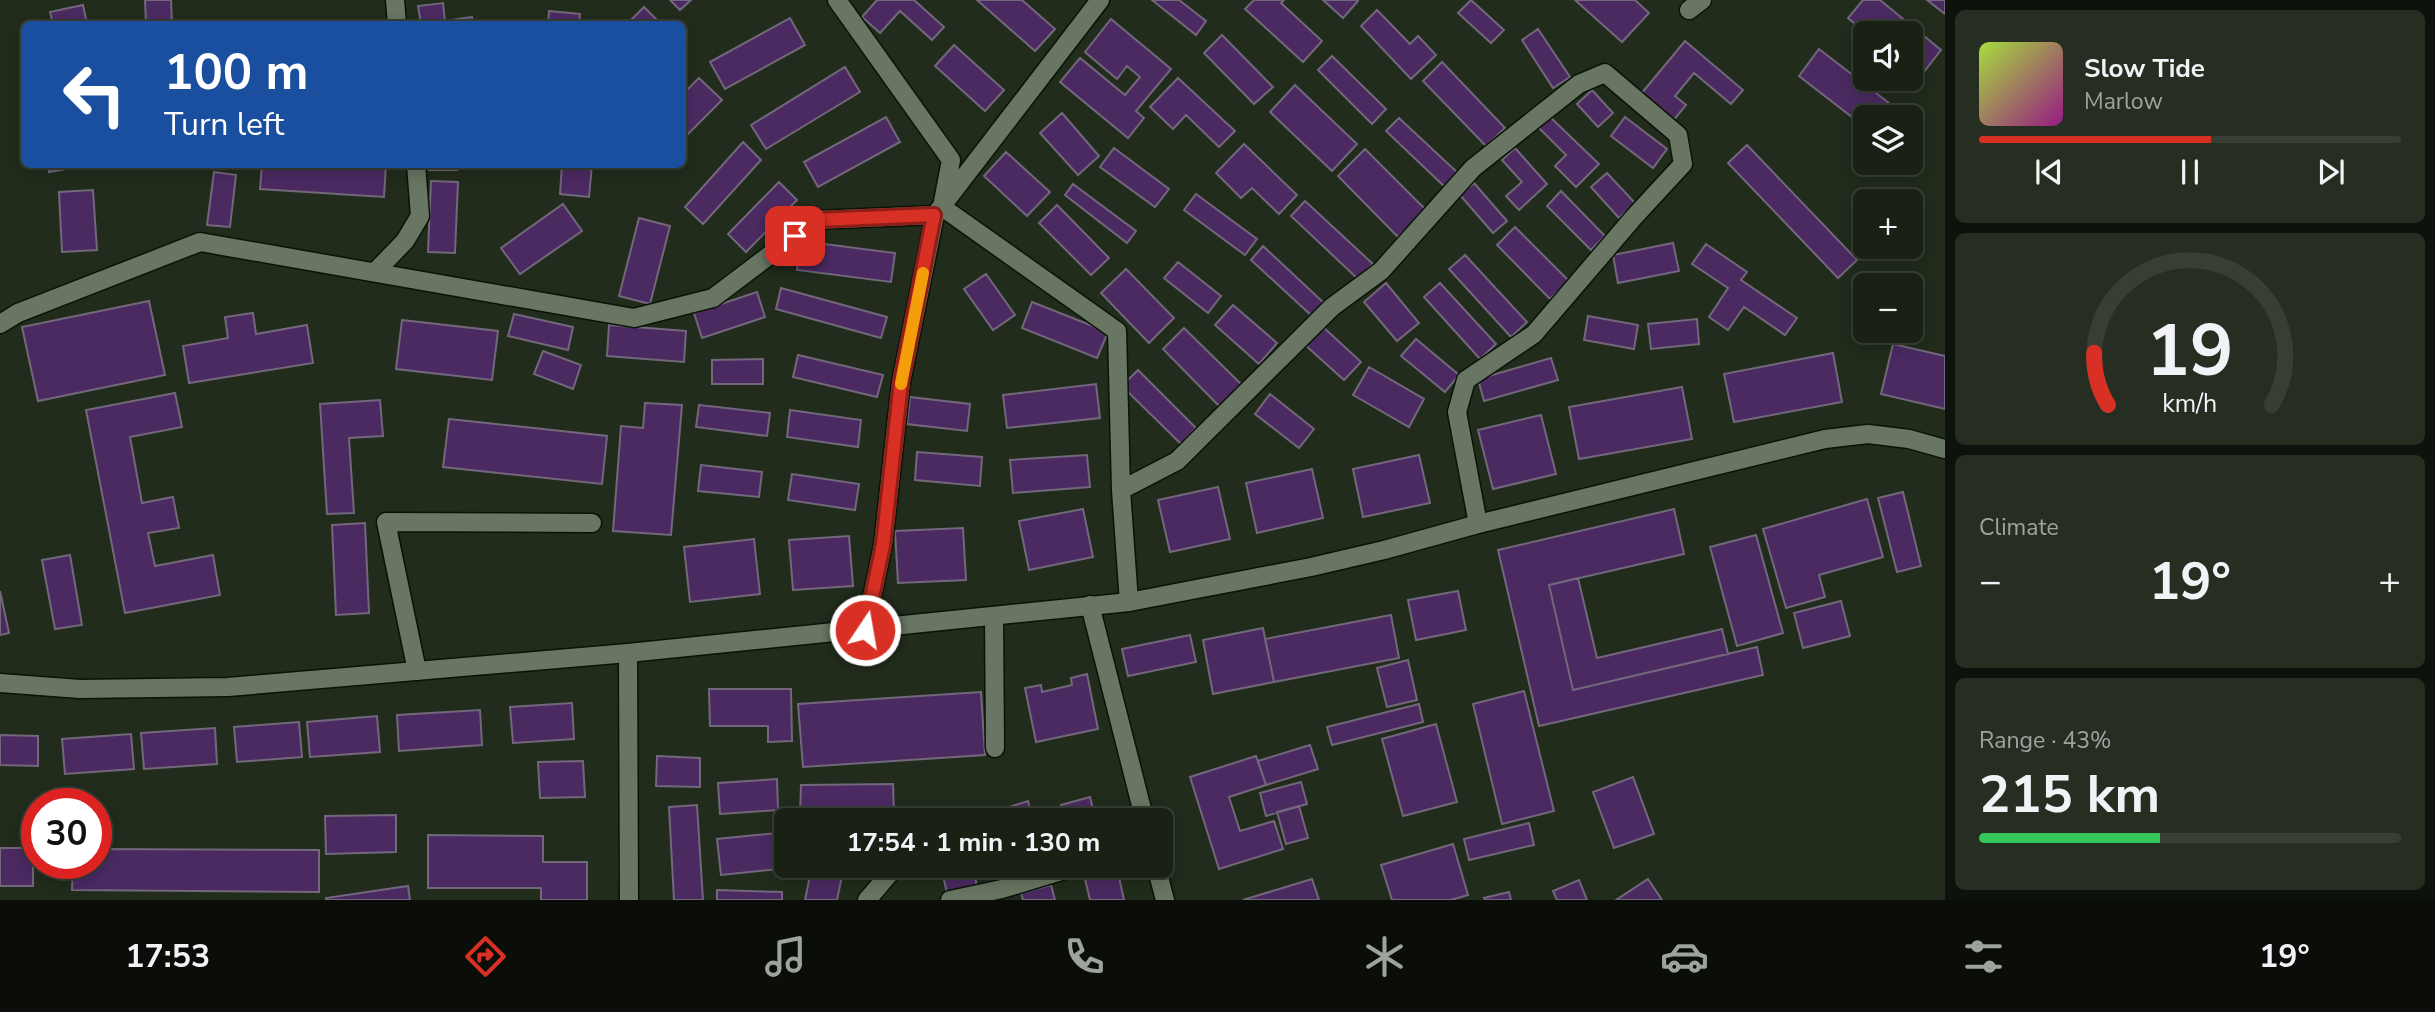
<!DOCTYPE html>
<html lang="en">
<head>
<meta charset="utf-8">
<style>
	:root { --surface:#192115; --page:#262e22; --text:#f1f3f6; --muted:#9fa3a0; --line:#373e34; --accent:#d93025 }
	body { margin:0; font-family:"Nunito Sans",sans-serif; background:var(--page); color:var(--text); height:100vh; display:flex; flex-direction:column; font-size:26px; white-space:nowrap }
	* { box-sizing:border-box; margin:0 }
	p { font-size:23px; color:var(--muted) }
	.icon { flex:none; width:38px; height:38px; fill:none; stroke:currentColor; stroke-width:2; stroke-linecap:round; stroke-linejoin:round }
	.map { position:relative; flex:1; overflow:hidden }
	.sheet { display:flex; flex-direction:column; gap:10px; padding:10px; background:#0e120c; width:490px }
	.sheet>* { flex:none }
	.top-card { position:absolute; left:21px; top:21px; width:665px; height:147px; border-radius:10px; box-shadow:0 4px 18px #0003,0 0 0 2px var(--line); background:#1a4fa0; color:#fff; overflow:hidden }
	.tools { position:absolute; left:1853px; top:21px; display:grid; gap:14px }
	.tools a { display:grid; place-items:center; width:70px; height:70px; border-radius:10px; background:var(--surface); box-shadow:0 4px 18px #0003,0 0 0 2px var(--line); font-size:35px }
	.speed { position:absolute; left:21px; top:788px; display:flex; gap:14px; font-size:35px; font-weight:700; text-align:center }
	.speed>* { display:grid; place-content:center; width:91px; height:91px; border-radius:50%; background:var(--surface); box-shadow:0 4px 18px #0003,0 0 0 2px var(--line); line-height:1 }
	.speed .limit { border:10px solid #d22; background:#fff; color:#111 }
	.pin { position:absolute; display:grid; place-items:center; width:60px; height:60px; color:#fff; margin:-30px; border-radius:14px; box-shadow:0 4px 10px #0006 }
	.me { position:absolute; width:77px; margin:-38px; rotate:12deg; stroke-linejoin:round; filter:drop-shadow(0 0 5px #0008) }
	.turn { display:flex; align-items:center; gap:24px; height:147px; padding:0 28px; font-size:32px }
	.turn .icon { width:91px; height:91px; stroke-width:2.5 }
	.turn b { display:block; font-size:49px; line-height:60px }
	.big { font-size:52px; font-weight:700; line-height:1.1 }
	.sheet .card { flex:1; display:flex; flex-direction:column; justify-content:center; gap:10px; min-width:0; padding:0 24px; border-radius:10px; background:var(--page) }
	.sheet .dial { align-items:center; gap:0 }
	.dial svg { height:182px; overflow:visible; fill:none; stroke:var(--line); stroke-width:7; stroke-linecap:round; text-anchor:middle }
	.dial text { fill:var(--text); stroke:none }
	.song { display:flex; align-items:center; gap:21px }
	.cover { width:84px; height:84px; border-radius:10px; background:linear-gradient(135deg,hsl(80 70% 55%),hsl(310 70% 35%)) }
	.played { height:7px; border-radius:4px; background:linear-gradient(90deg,var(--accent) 55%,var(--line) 55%) }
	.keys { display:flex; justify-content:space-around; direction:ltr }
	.heat { display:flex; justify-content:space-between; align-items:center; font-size:38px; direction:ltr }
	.charge { height:10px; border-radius:5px; background:linear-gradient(90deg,#34c759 43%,var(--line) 0) }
	.trip { position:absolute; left:774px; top:808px; width:399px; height:70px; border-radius:10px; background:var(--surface); box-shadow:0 4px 18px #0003,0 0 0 2px var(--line); font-weight:700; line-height:70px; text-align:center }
	.menu { display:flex; height:112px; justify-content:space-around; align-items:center; background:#0a0d08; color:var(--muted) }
	.menu .icon { width:49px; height:49px }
	.menu .selected { color:var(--accent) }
	.menu b { font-size:32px; color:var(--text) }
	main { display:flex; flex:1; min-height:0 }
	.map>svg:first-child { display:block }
	.building { fill:#4b2a62; stroke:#72677b; stroke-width:2 }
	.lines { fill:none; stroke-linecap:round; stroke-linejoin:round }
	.street-casing { stroke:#0a1406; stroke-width:21 }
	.secondary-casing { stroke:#0a1406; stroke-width:21 }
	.street { stroke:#697663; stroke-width:18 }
	.secondary { stroke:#697663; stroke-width:18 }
	.route-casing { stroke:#8d1f18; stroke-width:18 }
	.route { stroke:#d93025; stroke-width:12 }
	.slow { stroke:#f59e0b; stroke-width:12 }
</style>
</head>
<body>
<main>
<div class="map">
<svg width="1945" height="900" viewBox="0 0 1945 900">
	<rect width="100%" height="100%" fill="#212c1c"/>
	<path class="building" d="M145 0H171L172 24H146Z
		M670 0H691L680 10Z
		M877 0H914L944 27 932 40 900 11 880 33 862 17Z
		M977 0H1022L1055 29 1035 51Z
		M1152 0H1179L1206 21 1196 35Z
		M1254 0H1284L1281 3 1322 41 1303 62 1245 9Z
		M1323 0H1357L1358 1 1343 18Z
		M1471 0 1504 30 1491 43 1458 13Z
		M1575 0H1635L1649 13 1622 42Z
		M1863 0H1880L1941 50 1920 77 1911 69V33H1866L1848 18Z
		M1927 0H1945V14Z
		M443 3 445 21 472 17 473 24H421L418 6Z
		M83 5 87 24H53L50 12Z
		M644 7 661 24H627Z
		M1377 10 1410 44 1418 36 1436 55 1411 79 1361 26Z
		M549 11 580 14 579 24H548Z
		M790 18 805 45 725 89 710 62Z
		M1111 19 1171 69 1136 111 1144 118 1128 138 1060 82 1080 58 1125 95 1140 77 1127 66 1117 79 1085 52Z
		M1538 29 1570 77 1553 88 1522 40Z
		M1222 35 1273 87 1254 104 1204 53Z
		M1685 41 1743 90 1731 104 1694 73 1675 96 1686 105 1673 121 1641 94Z
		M954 45 1004 90 985 111 935 66Z
		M1819 49 1907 117H1866V128L1799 76Z
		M1332 56 1386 109 1372 124 1318 70Z
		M1442 62 1505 128 1486 146 1423 81Z
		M845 67 860 92 766 149 751 125Z
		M699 78 722 100 682 140V95Z
		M1178 78 1235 131 1219 147 1186 115 1173 129 1150 107Z
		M1295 85 1357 144 1332 171 1270 112Z
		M1592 90 1613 113 1598 127 1577 104Z
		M1062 113 1099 156 1078 175 1040 133Z
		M1549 116 1599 164 1576 187 1555 166 1566 155 1538 127Z
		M886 117 900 142 818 187 804 162Z
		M1625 117 1667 149 1653 168 1611 136Z
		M1399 118 1459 174 1446 188 1386 131Z
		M743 142 761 160 703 224 685 207Z
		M1244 144 1297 195 1279 214 1252 188 1241 198 1216 173Z
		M1747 145 1857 260 1838 278 1728 163Z
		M1114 148 1169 189 1155 207 1100 167Z
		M1515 148 1547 184 1519 210 1506 196 1522 182 1502 160Z
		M1365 149 1426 210 1398 237 1338 176Z
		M1006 152 1050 192 1027 216 984 176Z
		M48 164H78V167L49 172Z
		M262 164H386L384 197 260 189Z
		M429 164H457V170H429Z
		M562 164H592L589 197 560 194Z
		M214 172 236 175 230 227 207 225Z
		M1607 173 1635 203 1619 218 1591 187Z
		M431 181 458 182 455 253 428 252Z
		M779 182 797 200 746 252 728 234Z
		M1474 183 1507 221 1493 233 1460 195Z
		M1073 184 1136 231 1127 243 1065 195Z
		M93 190 97 250 62 252 59 192Z
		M1561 191 1605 236 1591 250 1547 206Z
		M1196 194 1257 239 1245 255 1184 210Z
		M1305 201 1373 264 1359 280 1291 216Z
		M563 204 582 231 520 274 501 248Z
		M1057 205 1109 258 1091 275 1039 223Z
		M639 218 670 226 650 304 619 296Z
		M1515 227 1569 281 1550 299 1497 245Z
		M801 241 895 253 891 282 797 270Z
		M1673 243 1679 271 1618 283 1613 255Z
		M1706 244 1747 272 1741 280 1797 318 1785 335 1744 307 1728 330 1709 317 1728 288 1692 264Z
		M1263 246 1324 303 1312 316 1251 260Z
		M1465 255 1527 322 1511 337 1449 269Z
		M1178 262 1221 296 1208 313 1164 278Z
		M1126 269 1174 318 1149 343 1101 293Z
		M986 274 1015 315 993 330 964 289Z
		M1386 283 1419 323 1397 341 1364 302Z
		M1440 283 1496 344 1480 359 1424 297Z
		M781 288 887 317 881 338 776 309Z
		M757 292 765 317 702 338 694 313Z
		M149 301 165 375 38 401 22 327Z
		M1032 302 1108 332 1097 358 1022 328Z
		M1233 305 1277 343 1259 364 1215 325Z
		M253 313 256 334 307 325 313 363 189 383 183 346 228 338 225 317Z
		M514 314 573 327 568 350 508 336Z
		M1588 316 1638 325 1634 349 1584 340Z
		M1697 319 1699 344 1651 349 1648 324Z
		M402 320 498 331 492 380 396 369Z
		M609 325 686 331 684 362 607 356Z
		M1321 325 1361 362 1344 380 1304 344Z
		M1184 328 1243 386 1221 408 1163 349Z
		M1416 339 1459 375 1445 392 1401 356Z
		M1893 344 1945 356V409L1881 394Z
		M543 351 581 365 573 389 534 374Z
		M1833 353 1842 402 1734 422 1724 374Z
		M798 355 883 375 877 397 793 377Z
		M1551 358 1558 380 1484 401 1478 379Z
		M763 359V384H712V360Z
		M1369 367 1424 399 1409 427 1353 395Z
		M1138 370 1196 428 1181 444 1122 386Z
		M1096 384 1100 418 1007 428 1003 395Z
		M1682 387 1692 439 1579 459 1569 407Z
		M175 393 182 427 130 437 142 503 173 497 179 528 148 533 155 566 213 555 220 595 125 613 86 410Z
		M1270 394 1314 429 1299 448 1255 414Z
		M910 397 970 404 967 431 907 424Z
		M380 400 383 436 349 438 354 513 327 514 320 404Z
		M645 403 682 405 671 535 613 531 621 426 643 428Z
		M699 405 770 413 767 436 696 427Z
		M790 410 861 420 858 447 787 437Z
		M1541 415 1556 474 1493 489 1478 430Z
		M449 419 607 436 602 484 443 467Z
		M917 452 982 457 980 486 915 480Z
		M1087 455 1090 487 1013 493 1010 460Z
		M1419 455 1430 503 1363 517 1353 469Z
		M701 465 762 472 759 497 698 491Z
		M1312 469 1323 518 1257 533 1246 483Z
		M792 474 859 484 855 510 788 500Z
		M1218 487 1230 539 1170 552 1158 500Z
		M1903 492 1921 566 1897 572 1878 498Z
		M1867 499 1883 557 1819 575 1825 597 1786 608 1763 529Z
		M1083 509 1093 557 1029 570 1019 521Z
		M1674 509 1684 554 1549 585 1573 690 1757 647 1763 675 1539 726 1498 550Z
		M365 523 369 613 336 615 332 525Z
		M963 528 966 580 898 583 895 531Z
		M1756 535 1783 633 1737 646 1710 547Z
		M849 536 853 586 793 590 789 540Z
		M754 539 760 594 690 602 684 547Z
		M70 555 82 625 55 629 42 560Z
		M1578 578 1597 658 1722 629 1728 654 1573 690 1549 585Z
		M0 591 9 633 0 635Z
		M1458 591 1466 630 1416 640 1408 600Z
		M1841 601 1850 636 1803 648 1794 613Z
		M1391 615 1399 658 1274 682 1265 639Z
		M1263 628 1274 682 1213 694 1203 640Z
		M1190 635 1196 662 1128 676 1122 649Z
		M1408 660 1417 700 1387 707 1377 668Z
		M1087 674 1098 729 1036 742 1025 688 1041 685 1042 692 1072 685 1071 678Z
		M709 689H791L792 741 768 742V726H710Z
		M1524 691 1554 811 1502 824 1473 704Z
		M981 692 985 755 803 767 798 704Z
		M572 703 574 739 513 743 510 707Z
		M1419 704 1423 722 1332 745 1327 727Z
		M480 710 482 745 399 751 397 715Z
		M377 716 380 752 310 757 307 722Z
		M299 722 302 757 237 762 234 727Z
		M1436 724 1457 802 1403 816 1382 739Z
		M215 728 217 764 144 769 141 733Z
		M131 734 134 769 65 774 62 739Z
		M0 735 38 736V766L0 765Z
		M1310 745 1318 769 1266 785 1258 761Z
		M657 756 700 758V787L656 786Z
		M1256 756 1266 785 1229 797 1240 831 1274 821 1283 849 1219 869 1190 777Z
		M583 761 585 797 540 798 538 762Z
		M1633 777 1654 834 1614 848 1593 792Z
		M777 779 778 810 720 814 718 783Z
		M1301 782 1307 804 1266 816 1260 793Z
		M893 784 894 813 800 814 801 785Z
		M1090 797 1096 821H1066L1061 805Z
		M1028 801 1033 821H1000L997 811Z
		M697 805 703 900H674L669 807Z
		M1299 806 1308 838 1286 844 1277 812Z
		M396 815V852L326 854 325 816Z
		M1529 823 1534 845 1469 860 1464 839Z
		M786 832V866L797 867 721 875 717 839Z
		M428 835 543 836V862H587V900H541V888H428Z
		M1453 844 1468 895 1451 900H1392L1381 865Z
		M0 848H33V886H0Z
		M96 849 319 850V892L72 890 73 863H96Z
		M812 866H844L837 900H805Z
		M941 866H973L978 892 948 898Z
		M1013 866H1047L1018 881Z
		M1117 868 1124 900H1090L1084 875Z
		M1312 879 1319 900H1243L1279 889Z
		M1648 879 1662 900H1616Z
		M1579 880 1587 900H1557L1553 891Z
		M1051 885 1055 900H1023L1021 893Z
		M408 886 410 900H326V898Z
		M717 890 782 892V900H717Z
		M1509 892 1511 900H1485L1484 898Z"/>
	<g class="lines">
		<defs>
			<path id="street" d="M395 0 397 24
				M837 0 951 160 942 207 1117 331 1121 490 1129 602
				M1689 10 1702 0
				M375 272 405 241 420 216 416 164
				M0 324 18 313 200 242 634 318 713 298 816 220 935 215 1100 0
				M1121 490 1177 461 1332 307 1381 271 1473 168 1579 84 1605 73 1678 135 1683 164 1634 217 1534 334 1466 380 1457 412 1478 524
				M1090 605 1145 821
				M994 616 995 748
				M865 630 883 545 901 382 935 215
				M628 653 629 900
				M417 671 386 522 592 523
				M934 821 937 817
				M1156 866 1165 900
				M867 900 896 866
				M950 900 1002 889 1078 866"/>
			<path id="secondary" d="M0 683 80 689 228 687 628 653 1129 602 1311 567 1384 550 1478 524 1825 439 1868 434 1909 439 1945 449"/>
		</defs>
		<use href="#street" class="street-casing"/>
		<use href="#secondary" class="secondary-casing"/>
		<use href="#street" class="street"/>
		<use href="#secondary" class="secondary"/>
	</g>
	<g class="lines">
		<defs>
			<path id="route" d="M795 236 816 220 934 215 901 382 883 545 865 630"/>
		</defs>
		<use href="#route" class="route-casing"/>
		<use href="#route" class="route"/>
		<path class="slow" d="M901 384 923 273"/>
	</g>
</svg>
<div class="tools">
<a><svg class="icon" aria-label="sound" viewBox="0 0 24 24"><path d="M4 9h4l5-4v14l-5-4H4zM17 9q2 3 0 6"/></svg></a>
<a><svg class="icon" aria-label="layers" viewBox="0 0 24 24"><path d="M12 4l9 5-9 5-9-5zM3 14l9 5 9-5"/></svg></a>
<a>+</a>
<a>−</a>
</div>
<div class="speed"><div class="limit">30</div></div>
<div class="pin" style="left:795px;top:236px;background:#d93025"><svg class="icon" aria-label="arrive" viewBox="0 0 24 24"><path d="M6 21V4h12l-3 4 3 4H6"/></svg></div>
<svg class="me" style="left:865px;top:630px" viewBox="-20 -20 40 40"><circle r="17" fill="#d93025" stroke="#fff" stroke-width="3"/><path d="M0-11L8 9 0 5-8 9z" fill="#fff"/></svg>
<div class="trip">17:54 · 1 min · 130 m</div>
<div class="top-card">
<div class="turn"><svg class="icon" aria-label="left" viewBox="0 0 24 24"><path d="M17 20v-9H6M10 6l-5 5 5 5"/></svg><div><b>100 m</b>Turn left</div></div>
</div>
</div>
<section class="sheet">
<div class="card">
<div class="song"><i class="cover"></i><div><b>Slow Tide</b><p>Marlow</p></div></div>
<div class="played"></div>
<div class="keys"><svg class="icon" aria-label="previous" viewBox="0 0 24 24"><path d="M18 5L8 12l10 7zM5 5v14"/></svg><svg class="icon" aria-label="pause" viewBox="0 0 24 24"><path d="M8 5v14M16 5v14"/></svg><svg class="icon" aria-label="next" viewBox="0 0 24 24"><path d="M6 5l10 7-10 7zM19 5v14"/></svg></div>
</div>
<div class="card dial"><svg viewBox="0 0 100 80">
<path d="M14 69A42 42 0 1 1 86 69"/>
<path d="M14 69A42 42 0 0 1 8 46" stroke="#d93025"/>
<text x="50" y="56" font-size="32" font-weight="700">19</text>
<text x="50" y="72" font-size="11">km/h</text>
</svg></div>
<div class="card"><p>Climate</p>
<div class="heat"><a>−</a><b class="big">19°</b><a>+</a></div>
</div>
<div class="card"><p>Range · 43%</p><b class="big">215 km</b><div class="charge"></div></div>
</section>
</main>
<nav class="menu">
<b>17:53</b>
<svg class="icon selected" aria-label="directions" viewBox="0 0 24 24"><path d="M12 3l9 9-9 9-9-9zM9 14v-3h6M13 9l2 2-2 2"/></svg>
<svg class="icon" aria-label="music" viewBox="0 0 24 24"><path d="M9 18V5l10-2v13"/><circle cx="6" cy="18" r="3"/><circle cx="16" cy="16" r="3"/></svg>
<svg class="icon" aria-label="phone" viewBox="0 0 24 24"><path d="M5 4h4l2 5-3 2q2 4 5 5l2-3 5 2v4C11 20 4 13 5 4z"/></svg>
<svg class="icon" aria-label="climate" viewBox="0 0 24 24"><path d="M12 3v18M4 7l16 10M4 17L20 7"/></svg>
<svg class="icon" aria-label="car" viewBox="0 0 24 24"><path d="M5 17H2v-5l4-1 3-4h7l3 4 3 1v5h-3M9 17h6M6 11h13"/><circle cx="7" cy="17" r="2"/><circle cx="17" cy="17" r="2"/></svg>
<svg class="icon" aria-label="filters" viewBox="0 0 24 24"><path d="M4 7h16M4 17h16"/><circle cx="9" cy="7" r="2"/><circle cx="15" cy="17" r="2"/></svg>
<b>19°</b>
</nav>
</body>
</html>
